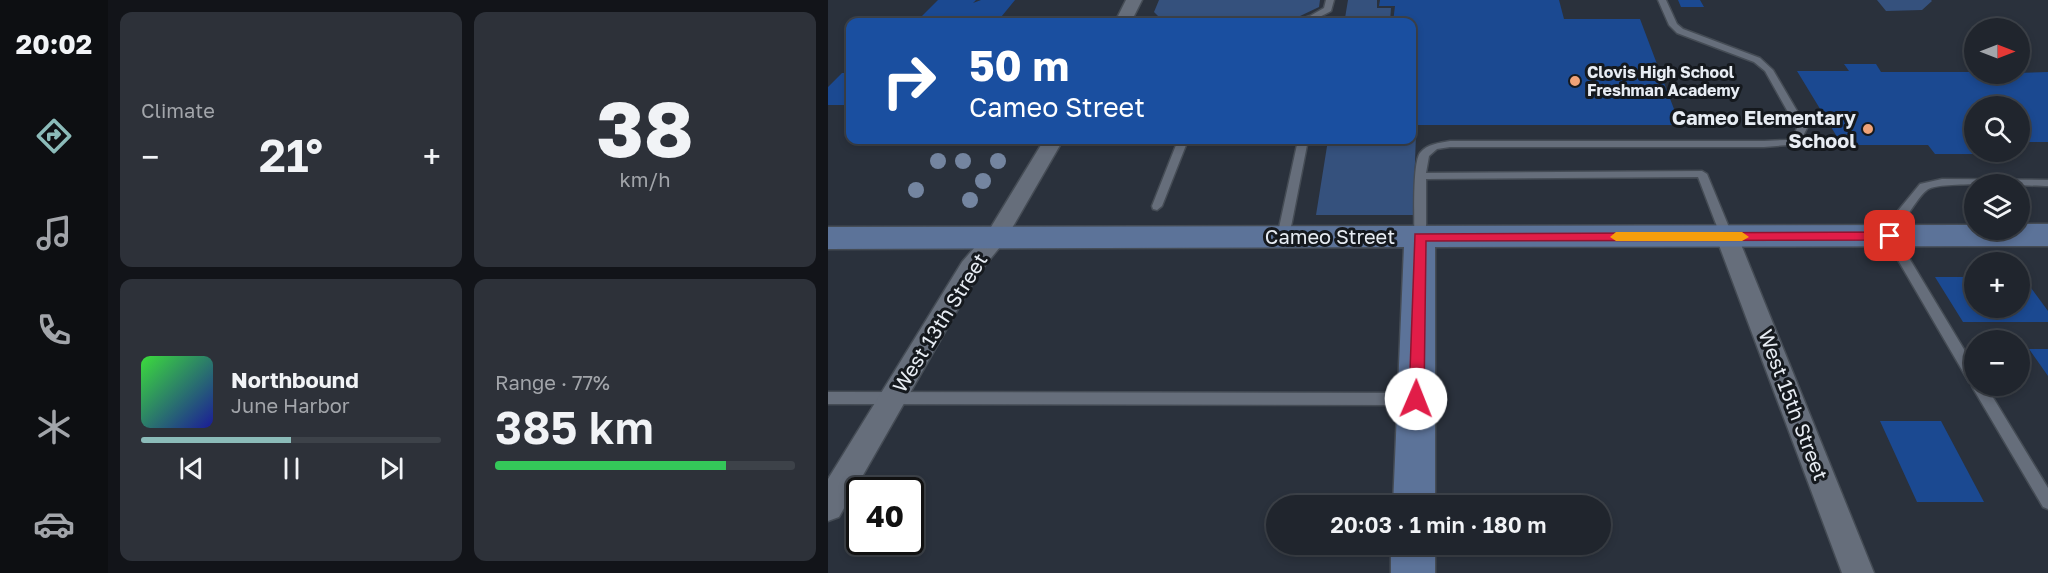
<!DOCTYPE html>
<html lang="en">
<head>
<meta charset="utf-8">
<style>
	:root { --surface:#20252d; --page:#2d3139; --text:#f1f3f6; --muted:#a2a5aa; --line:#3d4249; --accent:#8bbbb9 }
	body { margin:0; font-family:"Golos Text",sans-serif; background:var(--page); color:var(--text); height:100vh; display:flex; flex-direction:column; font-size:22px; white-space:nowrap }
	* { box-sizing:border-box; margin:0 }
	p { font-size:20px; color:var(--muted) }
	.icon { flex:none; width:33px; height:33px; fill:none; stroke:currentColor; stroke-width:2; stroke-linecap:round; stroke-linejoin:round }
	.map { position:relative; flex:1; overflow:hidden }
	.details { display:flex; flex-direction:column; gap:12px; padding:12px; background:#121419; width:720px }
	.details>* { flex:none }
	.banner { position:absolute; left:18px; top:18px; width:570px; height:126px; border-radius:12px; box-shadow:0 3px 9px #0003,0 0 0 2px var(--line); background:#1a4fa0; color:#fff; overflow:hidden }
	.needle { width:39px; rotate:90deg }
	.controls { position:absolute; left:1136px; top:18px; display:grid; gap:12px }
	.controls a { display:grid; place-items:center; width:66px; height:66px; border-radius:50%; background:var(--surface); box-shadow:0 3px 9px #0003,0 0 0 2px var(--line); font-size:30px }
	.speed { position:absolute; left:18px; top:477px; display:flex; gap:12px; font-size:30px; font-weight:700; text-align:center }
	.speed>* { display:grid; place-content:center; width:78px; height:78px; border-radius:50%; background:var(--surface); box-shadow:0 3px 9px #0003,0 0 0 2px var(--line); line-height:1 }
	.speed .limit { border:3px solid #111; border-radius:9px; background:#fff; color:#111 }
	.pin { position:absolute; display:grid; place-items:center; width:51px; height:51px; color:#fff; margin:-26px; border-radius:12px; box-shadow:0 3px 9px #0006 }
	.me { position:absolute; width:66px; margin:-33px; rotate:1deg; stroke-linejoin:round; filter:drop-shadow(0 0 4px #0008) }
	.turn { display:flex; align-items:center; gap:21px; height:126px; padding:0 24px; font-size:27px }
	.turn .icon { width:78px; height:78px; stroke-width:2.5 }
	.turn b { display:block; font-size:42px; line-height:51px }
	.big { font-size:45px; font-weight:600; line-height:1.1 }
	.details .widget { flex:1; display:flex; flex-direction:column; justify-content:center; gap:9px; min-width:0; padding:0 21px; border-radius:12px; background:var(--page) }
	.details .dial { align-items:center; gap:0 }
	.dial b { font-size:78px; line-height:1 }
	.song { display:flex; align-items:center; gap:18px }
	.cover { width:72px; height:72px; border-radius:9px; background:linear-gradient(135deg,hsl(120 70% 55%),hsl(240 70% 35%)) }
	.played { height:6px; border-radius:3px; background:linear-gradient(90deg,var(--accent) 50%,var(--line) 50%) }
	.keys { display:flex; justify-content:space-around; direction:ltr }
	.heat { display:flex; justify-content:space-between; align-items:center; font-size:33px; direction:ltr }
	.charge { height:9px; border-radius:4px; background:linear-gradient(90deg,#34c759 77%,var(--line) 0) }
	.details .tiles { flex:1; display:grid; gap:12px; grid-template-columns:repeat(2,1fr) }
	.trip { position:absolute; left:438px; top:495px; width:345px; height:60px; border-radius:30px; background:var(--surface); box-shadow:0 3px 9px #0003,0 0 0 2px var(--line); font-weight:600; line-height:60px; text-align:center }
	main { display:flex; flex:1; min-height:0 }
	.tabs { display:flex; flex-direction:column; width:108px; justify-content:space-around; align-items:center; background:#0d0f12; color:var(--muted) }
	.tabs .icon { width:42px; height:42px }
	.tabs .on { color:var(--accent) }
	.tabs b { font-size:27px; color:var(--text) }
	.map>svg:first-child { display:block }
	.green { fill:#35517d }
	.building { fill:#1b4991 }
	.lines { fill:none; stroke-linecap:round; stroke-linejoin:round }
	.lane-casing { stroke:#454c55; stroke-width:3 }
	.street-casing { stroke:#454c55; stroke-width:3 }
	.secondary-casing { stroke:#454c55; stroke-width:3 }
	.lane { fill:#666e7b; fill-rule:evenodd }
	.street { fill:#666e7b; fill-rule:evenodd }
	.secondary { fill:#5c7399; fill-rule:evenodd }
	.tree { fill:#7485a0 }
	.route { fill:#e11d48; stroke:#92132f; stroke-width:1.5 }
	.slow { fill:#f59e0b }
	.poi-dot { fill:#f0a378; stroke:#15191e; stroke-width:2 }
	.labels { text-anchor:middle; stroke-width:6; stroke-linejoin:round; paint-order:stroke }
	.far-poi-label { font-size:16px; font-weight:bold; fill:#e7ecf3; stroke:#15191e; text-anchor:start }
	.poi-label { font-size:20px; font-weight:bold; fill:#e7ecf3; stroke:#15191e; text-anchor:end }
	.street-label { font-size:20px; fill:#e7ecf3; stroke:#15191e }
</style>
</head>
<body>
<main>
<nav class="tabs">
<b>20:02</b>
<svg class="icon on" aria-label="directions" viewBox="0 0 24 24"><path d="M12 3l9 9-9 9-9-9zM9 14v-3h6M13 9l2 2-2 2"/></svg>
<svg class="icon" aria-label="music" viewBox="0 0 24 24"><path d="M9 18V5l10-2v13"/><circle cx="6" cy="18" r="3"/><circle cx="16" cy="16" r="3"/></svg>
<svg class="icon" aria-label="phone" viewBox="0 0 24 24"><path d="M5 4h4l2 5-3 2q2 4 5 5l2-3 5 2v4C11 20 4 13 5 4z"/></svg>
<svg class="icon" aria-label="climate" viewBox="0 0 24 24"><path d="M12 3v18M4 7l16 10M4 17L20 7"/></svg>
<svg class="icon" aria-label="car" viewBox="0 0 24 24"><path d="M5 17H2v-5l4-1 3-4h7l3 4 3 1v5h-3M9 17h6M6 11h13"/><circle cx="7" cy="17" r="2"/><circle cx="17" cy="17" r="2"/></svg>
</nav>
<section class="details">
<div class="tiles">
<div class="widget"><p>Climate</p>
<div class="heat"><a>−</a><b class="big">21°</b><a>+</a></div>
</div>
<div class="widget dial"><b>38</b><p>km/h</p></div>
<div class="widget">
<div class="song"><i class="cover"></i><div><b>Northbound</b><p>June Harbor</p></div></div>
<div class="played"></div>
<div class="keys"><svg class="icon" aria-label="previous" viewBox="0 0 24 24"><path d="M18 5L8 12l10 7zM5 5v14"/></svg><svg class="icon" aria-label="pause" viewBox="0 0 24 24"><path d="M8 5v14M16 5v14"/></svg><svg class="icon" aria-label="next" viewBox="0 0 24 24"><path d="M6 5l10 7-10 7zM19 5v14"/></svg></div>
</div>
<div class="widget"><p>Range · 77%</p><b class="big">385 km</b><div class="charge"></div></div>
</div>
</section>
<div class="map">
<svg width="1220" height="573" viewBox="0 0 1220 573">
	<rect width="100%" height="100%" fill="#2a313c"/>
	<path class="green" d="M331 0H492L491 7 470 17H340L330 16 326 12Z
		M520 0H549V8H563L562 22H543L517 18Z
		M1049 0H1103L1104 1 1094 10 1058 11Z
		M584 135H588L585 215H488L500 140H584Z"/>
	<path class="building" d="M110 0H148L145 3 153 0H187L169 22H88Z
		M552 0H731L736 19H812L852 125H584V22H565L567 6H551Z
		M850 0H872L876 7H853Z
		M1016 64H1048L1053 72H1146V74L1220 72V142H1191V106H1146V152H1156L1158 154H1107L1100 145H1014L969 71H1021Z
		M14 73H22V105H0V87Z
		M1107 277H1146V308H1191V277H1195L1220 311V322H1135Z
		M1201 349H1220V376Z
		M1052 421H1113L1156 502H1089Z"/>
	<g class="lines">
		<defs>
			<path id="lane" d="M498 0H506L503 11C490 18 480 24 465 22L482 16 496 8Z
				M830 0H838L849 24 855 29 932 58 945 70 979 128 973 140 960 145 936 147H622L609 149 601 156 598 173 874 171 879 174 905 237 903 240H895L893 237 870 177 598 179V237L596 240H588L586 237C587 221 584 164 592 153 599 144 611 143 622 141H936L958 140 966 136 969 128 937 71 926 62 849 33 841 25Z
				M350 140H360L334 206 329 210 325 209 324 206Z
				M470 140H480L461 237 455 241 449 237Z
				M1114 179 1220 180V186C1201 186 1110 180 1099 190 1091 196 1085 208 1079 215L1082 236 1080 239H1072L1068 215 1069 212 1092 184Z
				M1062 232 1066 233 1146 366V386H1158L1220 488V509L1215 507 1146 390 1144 386 1146 383 1141 382 1056 236Z
				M0 392 584 393 589 395 591 399 589 403 584 405 0 404Z"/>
			<path id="street" d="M298 0H314L303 22H287Z
				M216 140H235L176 242 150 274 11 517 0 521V479L134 262 160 232Z
				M899 229 907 232 910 237 1046 573H1014L888 237 891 232Z"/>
			<path id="secondary" d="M1191 224H1220V246L607 247V506H565L576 247 0 249V227L1146 225V230H1191Z
				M563 544H607V573H563Z"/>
		</defs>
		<use href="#lane" class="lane-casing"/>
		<use href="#street" class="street-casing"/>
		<use href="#secondary" class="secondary-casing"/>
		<use href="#lane" class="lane"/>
		<use href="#street" class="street"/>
		<use href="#secondary" class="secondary"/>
	</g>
	<g class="tree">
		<circle cx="110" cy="161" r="8"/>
		<circle cx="135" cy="161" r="8"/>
		<circle cx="170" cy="161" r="8"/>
		<circle cx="155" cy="181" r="8"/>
		<circle cx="88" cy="190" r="8"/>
		<circle cx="142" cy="200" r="8"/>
	</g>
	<path class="route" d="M1062 232 1068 236 1062 240 598 241 596 399 594 403 588 405 583 403 581 399 587 234Z"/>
	<path class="slow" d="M788 232H914L921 237 914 241H788L782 237Z"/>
	<g class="poi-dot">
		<circle cx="747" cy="81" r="6"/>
		<circle cx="1040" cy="129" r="6"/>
	</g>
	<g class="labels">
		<g class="far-poi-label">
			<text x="759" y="78">Clovis High School<tspan x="759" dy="18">Freshman Academy</tspan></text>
		</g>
		<g class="poi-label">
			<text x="1028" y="125">Cameo Elementary<tspan x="1028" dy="23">School</tspan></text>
		</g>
		<g class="street-label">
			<text x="502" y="244">Cameo Street</text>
			<text transform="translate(112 323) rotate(-58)" y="7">West 13th Street</text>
			<text transform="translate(965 405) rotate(69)" y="7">West 15th Street</text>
		</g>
	</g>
</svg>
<div class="controls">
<a><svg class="needle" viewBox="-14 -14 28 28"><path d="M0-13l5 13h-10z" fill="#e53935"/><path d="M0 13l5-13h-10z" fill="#a2a5aa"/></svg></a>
<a><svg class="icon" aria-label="search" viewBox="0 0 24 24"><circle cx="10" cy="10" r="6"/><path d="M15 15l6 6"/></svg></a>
<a><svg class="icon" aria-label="layers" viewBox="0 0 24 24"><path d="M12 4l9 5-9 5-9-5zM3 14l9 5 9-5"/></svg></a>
<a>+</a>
<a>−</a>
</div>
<div class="speed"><div class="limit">40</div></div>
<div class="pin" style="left:1062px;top:236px;background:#d93025"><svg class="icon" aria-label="arrive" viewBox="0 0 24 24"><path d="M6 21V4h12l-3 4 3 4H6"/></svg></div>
<svg class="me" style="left:588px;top:399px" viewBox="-20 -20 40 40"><circle r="19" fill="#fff"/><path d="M0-13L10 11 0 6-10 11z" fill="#e11d48"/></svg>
<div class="trip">20:03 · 1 min · 180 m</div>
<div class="banner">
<div class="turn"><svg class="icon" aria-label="right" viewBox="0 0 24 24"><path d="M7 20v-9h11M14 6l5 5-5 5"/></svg><div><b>50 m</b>Cameo Street</div></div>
</div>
</div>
</main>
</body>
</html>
